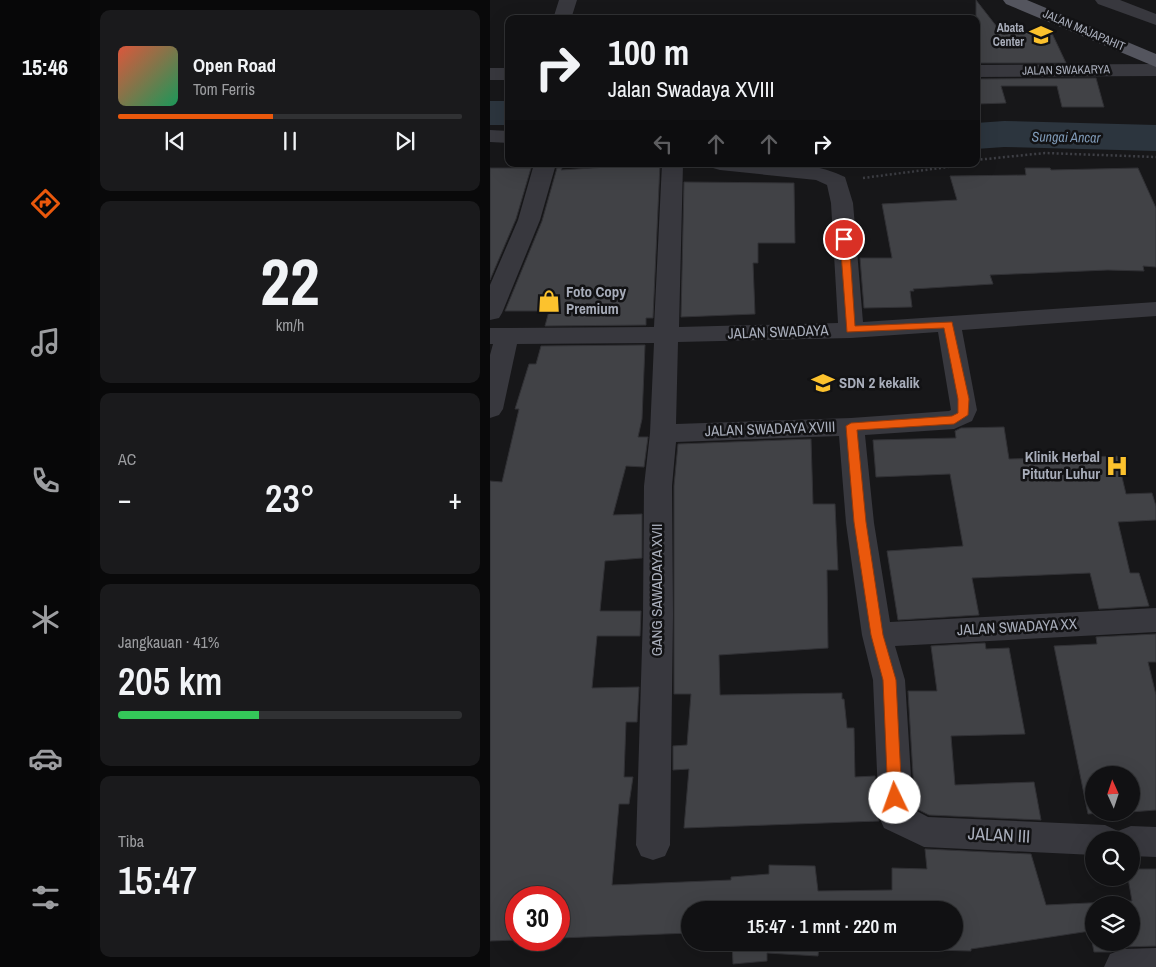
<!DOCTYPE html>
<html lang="id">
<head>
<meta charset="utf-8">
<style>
	:root { --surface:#111113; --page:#1a1a1c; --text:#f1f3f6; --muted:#9c9da0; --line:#303133; --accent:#ea580c }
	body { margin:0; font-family:"Archivo Narrow",sans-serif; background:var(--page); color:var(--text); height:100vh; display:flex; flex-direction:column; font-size:19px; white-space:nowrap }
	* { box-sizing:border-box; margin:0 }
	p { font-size:16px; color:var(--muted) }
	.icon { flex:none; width:28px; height:28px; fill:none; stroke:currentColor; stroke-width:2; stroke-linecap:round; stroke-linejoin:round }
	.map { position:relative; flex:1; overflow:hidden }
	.sheet { display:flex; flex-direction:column; gap:10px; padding:10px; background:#09090a; width:400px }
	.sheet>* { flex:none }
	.guide { position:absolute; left:15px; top:15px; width:475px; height:152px; border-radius:10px; box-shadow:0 5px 20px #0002,0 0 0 1px var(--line); background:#111113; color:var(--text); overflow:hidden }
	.needle { width:32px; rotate:357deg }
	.controls { position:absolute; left:595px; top:766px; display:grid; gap:10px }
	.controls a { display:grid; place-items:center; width:55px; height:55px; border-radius:50%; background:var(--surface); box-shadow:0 5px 20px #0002,0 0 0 1px var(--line); font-size:25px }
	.speed { position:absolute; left:15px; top:886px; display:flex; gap:10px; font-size:25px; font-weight:700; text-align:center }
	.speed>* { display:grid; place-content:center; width:65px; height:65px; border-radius:50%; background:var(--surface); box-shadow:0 5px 20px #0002,0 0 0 1px var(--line); line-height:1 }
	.speed .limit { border:8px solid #d22; background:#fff; color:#111 }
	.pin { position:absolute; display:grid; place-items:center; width:42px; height:42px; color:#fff; margin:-21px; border:2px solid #fff; border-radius:50%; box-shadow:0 1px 5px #0007 }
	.me { position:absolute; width:55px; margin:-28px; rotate:357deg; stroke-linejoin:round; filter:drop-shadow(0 0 4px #0008) }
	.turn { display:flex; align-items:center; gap:18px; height:105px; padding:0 20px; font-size:22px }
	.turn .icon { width:65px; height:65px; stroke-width:2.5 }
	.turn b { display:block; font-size:35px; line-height:42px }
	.lanes { display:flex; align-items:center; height:48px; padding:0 20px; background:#0003; justify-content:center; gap:25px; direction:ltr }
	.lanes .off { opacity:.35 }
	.big { font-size:38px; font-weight:600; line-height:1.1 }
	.sheet .tile { flex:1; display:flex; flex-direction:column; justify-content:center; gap:8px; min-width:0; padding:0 18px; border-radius:10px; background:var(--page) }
	.sheet .dial { align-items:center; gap:0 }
	.dial b { font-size:65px; line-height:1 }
	.song { display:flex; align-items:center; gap:15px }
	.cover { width:60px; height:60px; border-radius:8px; background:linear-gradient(135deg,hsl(10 70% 55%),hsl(150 70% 35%)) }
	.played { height:5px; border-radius:2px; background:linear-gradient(90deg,var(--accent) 45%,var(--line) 45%) }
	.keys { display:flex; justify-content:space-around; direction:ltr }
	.heat { display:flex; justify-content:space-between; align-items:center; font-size:28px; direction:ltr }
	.charge { height:8px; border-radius:4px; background:linear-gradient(90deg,#34c759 41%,var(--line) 0) }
	.trip { position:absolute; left:191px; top:901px; width:282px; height:50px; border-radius:25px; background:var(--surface); box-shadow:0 5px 20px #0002,0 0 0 1px var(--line); font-weight:600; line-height:50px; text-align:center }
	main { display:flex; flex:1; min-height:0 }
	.tabs { display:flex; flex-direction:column; width:90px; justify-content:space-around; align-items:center; background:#070708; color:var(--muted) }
	.tabs .icon { width:35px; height:35px }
	.tabs .selected { color:var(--accent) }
	.tabs b { font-size:22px; color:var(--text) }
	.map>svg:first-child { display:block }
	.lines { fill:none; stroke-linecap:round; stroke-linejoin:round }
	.river { fill:#2c353e; fill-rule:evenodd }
	.building { fill:#414246; stroke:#313135; fill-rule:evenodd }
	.path { stroke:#3e3f45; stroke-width:2.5; stroke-dasharray:2 2.5; stroke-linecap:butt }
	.minor { fill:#38383e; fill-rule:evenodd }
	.major { fill:#54555e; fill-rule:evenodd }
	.route { fill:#ea580c; stroke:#983908 }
	.labels { text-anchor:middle; stroke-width:5; stroke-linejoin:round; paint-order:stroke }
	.far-poi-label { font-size:12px; font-weight:bold; fill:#a8adba; stroke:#121214; text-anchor:end }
	.far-street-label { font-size:12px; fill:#a8adba; stroke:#121214 }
	.far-water-label { font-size:14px; font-style:italic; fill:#7e99b6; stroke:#121214 }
	.poi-label { font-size:15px; font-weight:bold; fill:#a8adba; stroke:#121214; text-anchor:start }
	.street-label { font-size:15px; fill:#a8adba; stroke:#121214 }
	.near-street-label { font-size:18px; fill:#a8adba; stroke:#121214 }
</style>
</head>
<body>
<main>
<nav class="tabs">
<b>15:46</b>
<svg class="icon selected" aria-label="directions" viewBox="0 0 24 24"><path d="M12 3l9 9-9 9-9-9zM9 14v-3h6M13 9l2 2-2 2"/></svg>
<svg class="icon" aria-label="music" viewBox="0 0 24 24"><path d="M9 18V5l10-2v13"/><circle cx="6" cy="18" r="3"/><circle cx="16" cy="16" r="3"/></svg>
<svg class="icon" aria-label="phone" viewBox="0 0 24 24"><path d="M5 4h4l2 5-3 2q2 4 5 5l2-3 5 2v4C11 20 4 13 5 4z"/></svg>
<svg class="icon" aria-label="climate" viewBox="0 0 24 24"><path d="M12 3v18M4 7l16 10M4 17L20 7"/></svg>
<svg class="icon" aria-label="car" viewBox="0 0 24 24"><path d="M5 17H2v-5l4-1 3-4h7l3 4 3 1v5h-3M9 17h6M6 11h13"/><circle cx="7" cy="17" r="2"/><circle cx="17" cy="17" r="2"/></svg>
<svg class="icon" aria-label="filters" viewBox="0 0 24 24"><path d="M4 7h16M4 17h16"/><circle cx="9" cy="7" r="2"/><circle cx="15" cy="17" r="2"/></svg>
</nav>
<section class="sheet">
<div class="tile">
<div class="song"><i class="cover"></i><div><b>Open Road</b><p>Tom Ferris</p></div></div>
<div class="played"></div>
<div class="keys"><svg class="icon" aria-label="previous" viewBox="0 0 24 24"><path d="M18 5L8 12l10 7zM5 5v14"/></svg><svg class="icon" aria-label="pause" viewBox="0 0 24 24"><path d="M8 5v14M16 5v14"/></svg><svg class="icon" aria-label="next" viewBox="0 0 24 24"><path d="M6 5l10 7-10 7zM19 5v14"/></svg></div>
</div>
<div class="tile dial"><b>22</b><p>km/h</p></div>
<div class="tile"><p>AC</p>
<div class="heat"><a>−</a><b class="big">23°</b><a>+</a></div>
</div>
<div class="tile"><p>Jangkauan · 41%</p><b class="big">205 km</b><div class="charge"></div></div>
<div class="tile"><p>Tiba</p><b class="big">15:47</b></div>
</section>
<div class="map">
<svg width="666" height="967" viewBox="0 0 666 967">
	<rect width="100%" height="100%" fill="#171719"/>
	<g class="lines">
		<path class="river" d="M0 101H19V125H0Z
			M514 121 666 125V151L514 147 486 149V123Z"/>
	</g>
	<path class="building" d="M486 0 511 32 560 29 576 63H486Z
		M606 78 614 107H572L567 86H511L516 103 486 104V79Z
		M134 164H170L163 318H156V325L55 326 59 311H15L52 221 67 168H72L71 170 133 166Z
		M0 168H41L26 219 0 280Z
		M535 168H560L561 170 648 168 666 208V267L653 266 654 271 618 270 500 275 503 284 423 289 424 291H420L422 307 374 308 370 258H402L392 204 467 200 460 176 536 175Z
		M194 182 304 183 305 243H268V263H263L265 314 191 317Z
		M155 345 152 419 148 437H158L154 467 136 466 123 515 152 514V558L115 561 110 611H151L150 636H107L102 688 149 687 147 722H136L134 777H143L139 804H129L122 885 241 880V877L279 874V865L325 866 328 891 402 890V868L437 869 435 849 541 854 556 905 642 901 638 878H641V869H666V946L633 947 621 952H604L600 931 481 949V951L402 949V945L329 947 328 956 277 953V961L243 964 242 942H465V910H200V933L69 938V898H26L28 940 0 941V481L12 482 29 409H25L39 364H46L51 346ZM604 905H641V942H604Z
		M514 427 519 459 627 456 636 494 662 493 666 506V520L628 522 640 573H649L659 606 609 609 600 573 482 578 489 615 408 620 397 551 473 546 460 474 386 477 383 440 466 438 465 431 471 428Z
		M321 439 323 504H345L348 570H337L338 648 229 655 230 695 352 693V699H354L357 728H364L365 777 385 776 389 821 194 828 199 769 183 770V746L197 745 201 694H184V486L188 444Z
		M666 634V662H658L666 695V810L641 812V775H604V812H620L598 814 564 646 607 644 606 637Z
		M495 643 496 649 519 648 535 734 461 736 465 785 544 782 551 820 439 815 425 808 418 691H447L441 646Z"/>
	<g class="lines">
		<path class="path" d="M486 160 555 153 666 157
			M373 178 481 164"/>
		<path class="minor" d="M69 0H87L81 19H63Z
			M605 0H630L666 14V25L608 4Z
			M666 64V76L486 77V65Z
			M0 68H19V80H0Z
			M0 130 19 131V143L0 142Z
			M44 164H66L50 220 12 313 9 318 0 320V285L28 220Z
			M172 164H193L189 327 348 323 341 203 337 185 326 180 230 170 223 168 220 164C264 164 314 157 355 177L363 203 373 322 666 302V316L472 330 487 410 482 421 464 429 375 435 384 523 400 622 666 608V632L405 646 415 680 423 809 438 817 615 825 628 831 641 826 666 827V857L641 856V840H604V855L434 847 394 828 389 817 383 680 372 635 356 523 349 436 186 442 182 486 183 615 180 845 175 856 163 860 151 856 146 845 153 615 154 486 160 433 164 343 27 344 13 409 9 415 0 418V355L3 344H0V328L164 327ZM448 332 461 410 459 411 361 418 186 424 188 342 361 338Z
			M666 948V967H614L620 954 633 949Z"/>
		<path class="major" d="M513 0H537L666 54V67L516 4Z"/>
	</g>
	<path class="route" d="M354 236 359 239 365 326 462 322 479 399 478 415 464 424 367 430 376 522 393 635 406 680 412 798 410 802 405 804 400 802 398 798 393 680 381 635 364 522 356 426 361 423 462 416 468 413V399L454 328 357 332 350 239Z"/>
	<defs>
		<symbol id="school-bare" viewBox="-9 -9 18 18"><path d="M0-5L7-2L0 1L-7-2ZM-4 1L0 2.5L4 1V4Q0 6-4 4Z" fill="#fcc22d" stroke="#121214" stroke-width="2.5" paint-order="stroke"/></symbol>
		<symbol id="shop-bare" viewBox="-9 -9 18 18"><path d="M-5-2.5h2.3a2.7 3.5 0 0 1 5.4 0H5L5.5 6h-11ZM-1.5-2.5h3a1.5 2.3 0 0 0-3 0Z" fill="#fcc22d" stroke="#121214" stroke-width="2.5" paint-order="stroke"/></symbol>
		<symbol id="hospital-bare" viewBox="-9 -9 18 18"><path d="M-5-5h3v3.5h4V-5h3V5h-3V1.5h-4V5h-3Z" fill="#fcc22d" stroke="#121214" stroke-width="2.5" paint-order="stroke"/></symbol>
	</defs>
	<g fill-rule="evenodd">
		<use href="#school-bare" x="535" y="19" width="32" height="32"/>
		<use href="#shop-bare" x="43" y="285" width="32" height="32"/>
		<use href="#school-bare" x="317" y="367" width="32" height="32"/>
		<use href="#hospital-bare" x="611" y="450" width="32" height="32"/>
	</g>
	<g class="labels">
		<g class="far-poi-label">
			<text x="534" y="32">Abata<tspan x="534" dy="14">Center</tspan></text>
		</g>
		<g class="far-street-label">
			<text transform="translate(594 30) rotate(23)" y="4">JALAN MAJAPAHIT</text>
			<text transform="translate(576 70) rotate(-1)" y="4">JALAN SWAKARYA</text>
		</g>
		<g class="far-water-label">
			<text transform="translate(576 137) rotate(1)" y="5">Sungai Ancar</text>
		</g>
		<g class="poi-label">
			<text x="76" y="297">Foto Copy<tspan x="76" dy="17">Premium</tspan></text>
			<text x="349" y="388">SDN 2 kekalik</text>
			<text x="610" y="462" text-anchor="end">Klinik Herbal<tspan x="610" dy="17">Pitutur Luhur</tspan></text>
		</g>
		<g class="street-label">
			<text transform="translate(288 332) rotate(-2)" y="5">JALAN SWADAYA</text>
			<text transform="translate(280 429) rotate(-2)" y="5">JALAN SWADAYA XVIII</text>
			<text transform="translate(167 590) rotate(-90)" y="5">GANG SAWADAYA XVII</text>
			<text transform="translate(527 627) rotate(-3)" y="5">JALAN SWADAYA XX</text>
		</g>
		<g class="near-street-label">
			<text transform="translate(509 835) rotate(3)" y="6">JALAN III</text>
		</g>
	</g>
</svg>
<div class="controls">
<a><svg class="needle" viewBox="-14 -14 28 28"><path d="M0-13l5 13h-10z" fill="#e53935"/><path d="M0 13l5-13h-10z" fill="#9c9da0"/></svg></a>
<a><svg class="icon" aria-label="search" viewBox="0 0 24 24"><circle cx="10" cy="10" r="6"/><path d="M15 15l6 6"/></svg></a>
<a><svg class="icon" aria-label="layers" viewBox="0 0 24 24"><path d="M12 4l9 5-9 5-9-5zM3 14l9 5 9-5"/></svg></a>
</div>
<div class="speed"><div class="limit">30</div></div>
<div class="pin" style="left:354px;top:239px;background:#d93025"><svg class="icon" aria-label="arrive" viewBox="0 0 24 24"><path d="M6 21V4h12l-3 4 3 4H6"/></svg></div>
<svg class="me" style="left:405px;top:798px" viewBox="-20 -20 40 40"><circle r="19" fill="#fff"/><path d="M0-13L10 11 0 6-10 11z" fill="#ea580c"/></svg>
<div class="trip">15:47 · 1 mnt · 220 m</div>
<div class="guide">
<div class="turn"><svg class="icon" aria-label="right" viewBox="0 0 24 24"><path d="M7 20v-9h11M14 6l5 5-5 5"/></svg><div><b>100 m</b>Jalan Swadaya XVIII</div></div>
<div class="lanes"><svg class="icon off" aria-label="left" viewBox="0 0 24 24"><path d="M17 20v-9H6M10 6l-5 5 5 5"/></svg><svg class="icon off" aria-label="ahead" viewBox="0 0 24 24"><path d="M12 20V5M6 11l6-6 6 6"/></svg><svg class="icon off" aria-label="ahead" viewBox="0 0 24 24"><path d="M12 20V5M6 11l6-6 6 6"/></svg><svg class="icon" aria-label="right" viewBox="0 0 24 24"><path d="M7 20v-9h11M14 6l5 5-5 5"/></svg></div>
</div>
</div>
</main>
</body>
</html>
